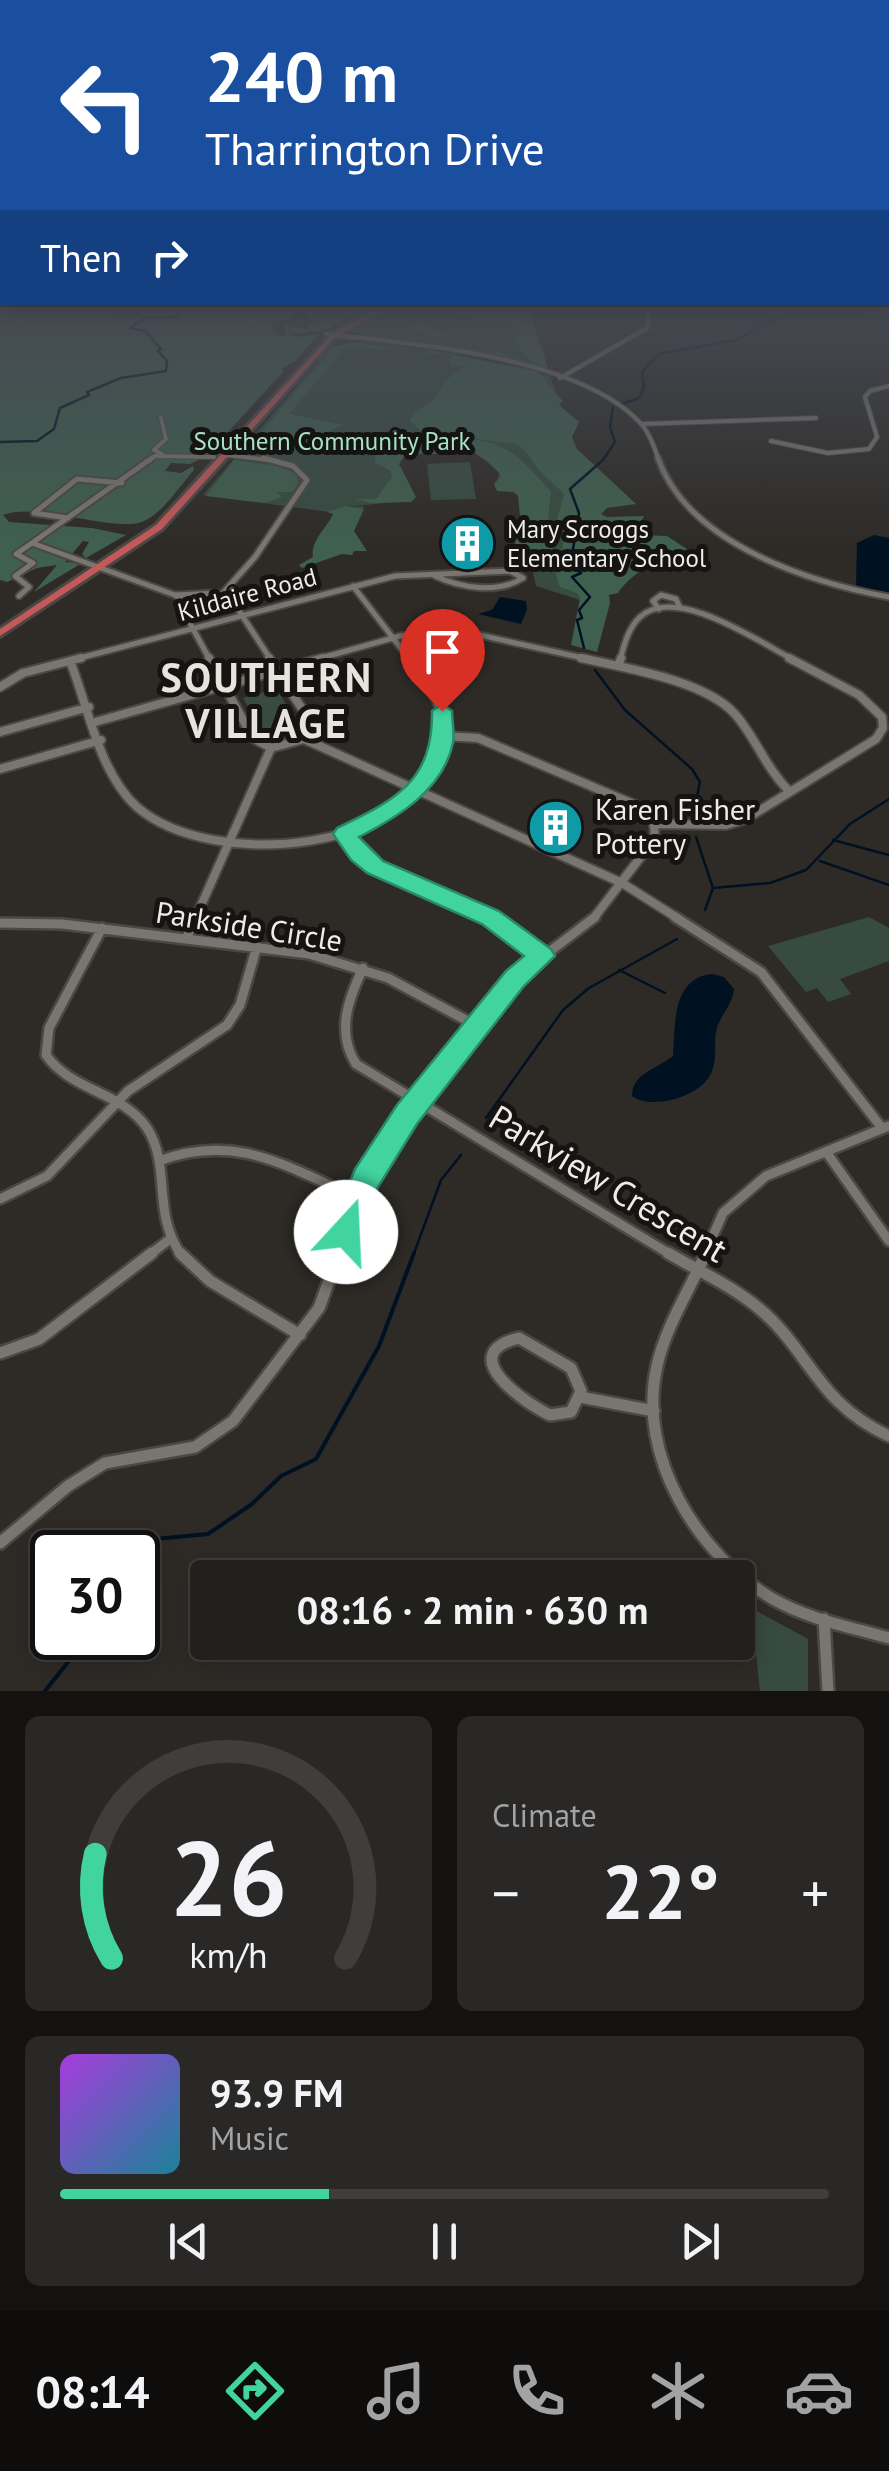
<!DOCTYPE html>
<html lang="en">
<head>
<meta charset="utf-8">
<style>
	:root { --surface:#22201d; --page:#2a2826; --text:#f1f3f6; --muted:#a2a3a4; --line:#3f3e3b; --accent:#41d4a1 }
	body { margin:0; font-family:"PT Sans",sans-serif; background:var(--page); color:var(--text); height:100vh; display:flex; flex-direction:column; font-size:38px; white-space:nowrap }
	* { box-sizing:border-box; margin:0 }
	p { font-size:32px; color:var(--muted) }
	.icon { flex:none; width:55px; height:55px; fill:none; stroke:currentColor; stroke-width:2; stroke-linecap:round; stroke-linejoin:round }
	.map { position:relative; height:1691px; overflow:hidden }
	.side { display:flex; flex-direction:column; gap:25px; padding:25px; background:#131210; flex:1 }
	.side>* { flex:none }
	.guide { position:absolute; left:0px; top:0px; width:890px; height:305px; box-shadow:0 5px 25px #0003,0 0 0 2px var(--line); background:#1a4fa0; color:#fff; overflow:hidden }
	.speed { position:absolute; left:30px; top:1530px; display:flex; gap:20px; font-size:50px; font-weight:700; text-align:center }
	.speed>* { display:grid; place-content:center; width:130px; height:130px; border-radius:50%; background:var(--surface); box-shadow:0 5px 25px #0003,0 0 0 2px var(--line); line-height:1 }
	.speed .limit { border:5px solid #111; border-radius:15px; background:#fff; color:#111 }
	.pin { position:absolute; display:grid; place-items:center; width:85px; height:85px; color:#fff; margin:-102px -42px; border-radius:50% 50% 50% 0; rotate:-45deg; box-shadow:0 0 10px #0007 }
	.pin .icon { rotate:45deg }
	.me { position:absolute; width:110px; margin:-55px; rotate:20deg; stroke-linejoin:round; filter:drop-shadow(0 0 8px #0008) }
	.turn { display:flex; align-items:center; gap:35px; height:210px; padding:0 40px; font-size:45px }
	.turn .icon { width:130px; height:130px; stroke-width:2.5 }
	.turn b { display:block; font-size:70px; line-height:85px }
	.then { display:flex; align-items:center; height:95px; padding:0 40px; background:#0003; gap:20px; font-size:38px }
	.big { font-size:75px; font-weight:700; line-height:1.1 }
	.side .card { flex:1; display:flex; flex-direction:column; justify-content:center; gap:15px; min-width:0; padding:0 35px; border-radius:15px; background:var(--page) }
	.side .dial { align-items:center; gap:0 }
	.dial svg { height:260px; overflow:visible; fill:none; stroke:var(--line); stroke-width:7; stroke-linecap:round; text-anchor:middle }
	.dial text { fill:var(--text); stroke:none }
	.song { display:flex; align-items:center; gap:30px }
	.cover { width:120px; height:120px; border-radius:15px; background:linear-gradient(135deg,hsl(280 70% 55%),hsl(190 70% 35%)) }
	.played { height:10px; border-radius:5px; background:linear-gradient(90deg,var(--accent) 35%,var(--line) 35%) }
	.keys { display:flex; justify-content:space-around; direction:ltr }
	.heat { display:flex; justify-content:space-between; align-items:center; font-size:55px; direction:ltr }
	.side .tiles { flex:1; display:grid; gap:25px; grid-template-columns:1fr 1fr }
	.card:last-child { grid-column:span 2 }
	.trip { position:absolute; left:190px; top:1560px; width:565px; height:100px; border-radius:10px; background:var(--surface); box-shadow:0 5px 25px #0003,0 0 0 2px var(--line); font-weight:700; line-height:100px; text-align:center }
	.tabs { display:flex; height:160px; justify-content:space-around; align-items:center; background:#0e0d0c; color:var(--muted) }
	.tabs .icon { width:70px; height:70px }
	.tabs .current { color:var(--accent) }
	.tabs b { font-size:45px; color:var(--text) }
	.map>svg:first-child { display:block }
	.green { fill:#374b41 }
	.forest { fill:#3f5f4f }
	.water { fill:#012 }
	.lines { fill:none; stroke-linecap:round; stroke-linejoin:round }
	.stream-far1 { stroke:#012; stroke-width:2.5 }
	.stream { stroke:#012; stroke-width:4 }
	.minor-far4-casing { stroke:#4b4844; stroke-width:6 }
	.minor-far3-casing { stroke:#4b4844; stroke-width:9 }
	.minor-far2-casing { stroke:#4b4844; stroke-width:12 }
	.minor-far1-casing { stroke:#4b4844; stroke-width:14 }
	.minor-casing { stroke:#4b4844; stroke-width:16 }
	.trunk-casing { stroke:#4b4844; stroke-width:6 }
	.minor-far4 { stroke:#797671; stroke-width:4 }
	.minor-far3 { stroke:#797671; stroke-width:5 }
	.minor-far2 { stroke:#797671; stroke-width:8 }
	.minor-far1 { stroke:#797671; stroke-width:9 }
	.minor { stroke:#797671; stroke-width:11 }
	.trunk { fill:#c55859; fill-rule:evenodd }
	.route { fill:#41d4a1; stroke:#2a8a69; stroke-width:2.5 }
	.labels { text-anchor:middle; stroke-width:10; stroke-linejoin:round; paint-order:stroke }
	.far-park-label { font-size:25px; fill:#a5e3c4; stroke:#151412 }
	.far-poi-label { font-size:25px; fill:#eeece9; stroke:#151412; text-anchor:start }
	.far-street-label { font-size:25px; fill:#eeece9; stroke:#151412 }
	.poi-label { font-size:30px; fill:#eeece9; stroke:#151412; text-anchor:start }
	.street-label { font-size:30px; fill:#eeece9; stroke:#151412 }
	.near-street-label { font-size:35px; fill:#eeece9; stroke:#151412 }
	.district-label { font-size:40px; font-weight:bold; letter-spacing:2.5px; fill:#e7e3dd; stroke:#151412 }
</style>
</head>
<body>
<div class="map">
<svg width="889" height="1691" viewBox="0 0 889 1691">
	<rect width="100%" height="100%" fill="#2e2b27"/>
	<path class="green" d="M395 306H528L548 369 344 331Z
		M367 342 426 349 550 376 567 425 583 601 536 586 522 523 521 492 496 489 499 473 475 449 457 447 393 458 403 501 329 509 364 506 359 516 203 495 331 346Z
		M470 462 476 499 431 500 427 464Z
		M276 688 299 725 293 735 277 740 265 736 243 698Z
		M869 917 889 928V961L840 979 851 994 828 1002 817 988 806 992 768 946Z
		M751 1608 808 1639V1691H760Z"/>
	<path class="forest" d="M0 306H115L108 312 122 318 142 313 144 306H300L290 319H272L273 332 281 336 286 334 284 324 306 329 312 323 328 320H311L308 312 314 310 313 316 339 315 371 306 323 331 289 334 297 337 319 334 294 362 282 368 283 372 205 457 190 464 171 463 165 471 181 473 193 466 194 470C180 485 164 512 144 521 117 534 37 501 3 515L9 522 92 528 126 535 86 558 82 554 89 542 83 541 65 562 82 563 34 592 57 565 37 568 7 582 0 580Z
		M443 306H528L548 368 486 356 493 350 541 366C528 358 518 350 514 335L522 330C511 322 503 326 491 324 462 319 455 302 421 321L424 326 449 335C438 341 417 334 409 324L443 310Z
		M356 342 398 349 345 348 289 414 343 425 308 440 258 436 335 346Z
		M431 350 537 371 563 401 559 405 579 422 572 437 577 449 636 504 607 508 601 514 607 517 644 516 638 528 644 535 667 536 687 549C663 559 633 570 618 593L609 595 610 603 597 652 571 645 580 598 577 593 560 587 556 575 565 536 557 520 564 495C557 485 546 479 539 470 530 459 529 452 516 444L422 432 410 421C414 408 425 409 433 399 450 381 442 378 469 365L451 366 450 355 423 353Z
		M432 437 453 441 470 454H419L403 458 399 464 416 497 411 502 372 503 354 499H376L392 477 390 470 375 463 376 454Z
		M468 439C509 441 526 464 551 492L548 521 553 548 546 569 538 566 541 557 526 545 515 544 520 516 518 496 514 492 497 491 494 484 501 476C492 461 474 456 463 442Z
		M234 460 279 466 296 474 298 483 292 492H277L282 497 265 503 206 496Z
		M345 506 364 509 354 531 367 551H354L352 555 342 554 302 568 299 565 313 557C310 541 327 528 333 514L327 512Z"/>
	<path class="water" d="M874 535 889 538V594L856 588 857 543Z
		M500 597 526 601 527 610 521 624 478 614 492 610Z
		M713 974 724 977 734 989C733 1005 719 1016 716 1032 714 1045 717 1058 712 1071 704 1096 652 1111 632 1096 632 1073 657 1069 673 1056 675 1024 672 977 713 974Z"/>
	<g class="lines">
		<path class="stream-far1" d="M622 404 639 398 644 388 642 372 659 354 736 340 799 306
			M0 442 37 441 54 429 60 408 89 395 87 392 121 378 166 371 167 361 158 351 161 349 145 331 130 328 146 318 176 317 181 306
			M584 648 577 620 582 618 579 610 590 597 572 577 581 573 571 561 579 513 570 489 603 460 615 442 610 427 613 407
			M595 670 625 710 692 769 700 782 694 810
			M696 837 713 888 705 910
			M833 840 889 855
			M820 861 889 885
			M713 888 770 883 806 870 850 824 889 799
			M619 970 665 993
			M486 1118 563 1010 589 988 677 939
			M413 1256 441 1180 461 1155"/>
		<path class="stream" d="M125 1552 128 1546 145 1540 208 1534 252 1504 281 1476 316 1459 379 1346 414 1253
			M45 1691 87 1638"/>
		<defs>
			<path id="minor-far4" d="M326 334C412 344 583 356 643 426 651 436 655 449 659 461
				M560 378 647 328 649 313 637 306
				M161 418 166 439 154 450 162 454
				M641 424 816 418
				M877 437 865 397 870 391 889 386
				M771 441 828 453 869 449 877 437
				M227 455 277 461
				M149 461 155 456 214 457"/>
			<path id="minor-far3" d="M152 458 32 543 175 595
				M658 458C688 544 809 582 889 597
				M68 518 34 513 77 479 122 483
				M353 586 410 660
				M222 594 255 557 307 480 293 466 263 458
				M175 595 184 602 186 616 210 660
				M175 595 217 593 230 597 271 660
				M19 596 29 587 15 576 33 563 16 554 32 543
				M659 609 653 601 661 595 676 599 680 608
				M72 660 395 576 510 571 523 578C498 594 461 588 435 576
				M314 660 400 636 457 630 592 660
				M620 660C624 646 628 628 640 617 676 584 759 642 794 660"/>
			<path id="minor-far2" d="M209 658 253 738 271 748 304 739 310 721 269 658
				M581 658C625 668 703 680 734 713 755 736 765 767 788 790
				M70 661C88 706 99 773 137 807 212 872 424 854 444 740 449 710 425 680 408 658
				M618 666 621 658
				M0 687 23 673 81 658
				M95 722 323 658
				M0 732 89 707
				M444 736 478 738 638 806C651 815 658 825 653 841L593 919
				M304 739 622 883 679 919
				M0 769 101 740
				M655 824 726 825 746 819 876 739 883 728 882 717 859 695 789 658
				M345 834 359 854 375 867 494 919
				M195 919 271 748"/>
			<path id="minor-far1" d="M490 917 542 956
				M675 917 761 972 882 1128
				M0 923 62 924 309 954 388 978 477 1026
				M102 928 49 1028 46 1055C71 1091 123 1092 147 1128 172 1167 151 1213 182 1256
				M187 937 196 917
				M363 968C348 1000 336 1032 356 1064L673 1256
				M827 1153 889 1241
				M159 1161C237 1132 287 1167 358 1198
				M0 1199 47 1176 128 1091 227 1025 240 1005 257 946
				M148 1256 170 1239
				M338 1256 366 1179 407 1114 515 978 595 917
				M704 1256 723 1213 766 1176 889 1126"/>
			<path id="minor" d="M180 1253 210 1281 300 1335
				M668 1253C697 1270 730 1285 756 1306 810 1349 815 1402 889 1436
				M706 1253C690 1289 665 1328 657 1366 636 1456 698 1555 773 1599 808 1619 850 1627 889 1638
				M519 1338 571 1368 581 1391 571 1412 550 1415C525 1403 453 1354 519 1338Z
				M0 1353 39 1339 152 1253
				M580 1397 654 1411
				M0 1543 68 1486 105 1463 195 1447 233 1421 319 1308 339 1253
				M824 1619 828 1691"/>
			<path id="trunk" d="M385 306H393L336 336 162 529 0 636V629L156 525 332 334Z"/>
		</defs>
		<use href="#minor-far4" class="minor-far4-casing"/>
		<use href="#minor-far3" class="minor-far3-casing"/>
		<use href="#minor-far2" class="minor-far2-casing"/>
		<use href="#minor-far1" class="minor-far1-casing"/>
		<use href="#minor" class="minor-casing"/>
		<use href="#trunk" class="trunk-casing"/>
		<use href="#minor-far4" class="minor-far4"/>
		<use href="#minor-far3" class="minor-far3"/>
		<use href="#minor-far2" class="minor-far2"/>
		<use href="#minor-far1" class="minor-far1"/>
		<use href="#minor" class="minor"/>
		<use href="#trunk" class="trunk"/>
	</g>
	<linearGradient id="sky" x2="0" y2="1"><stop stop-color="#191815"/><stop offset="0.56" stop-color="#464a52"/><stop offset="1" stop-color="#464a52" stop-opacity="0"/></linearGradient>
	<rect width="889" height="543" fill="url(#sky)"/>
	<path class="route" d="M442 704 452 711C452 721 455 734 453 743 443 790 398 817 359 837L383 861 499 911 551 949 555 956 524 986 417 1124 378 1187 357 1243 346 1248 335 1243 330 1232 355 1169 397 1105 506 971 524 956 482 924 367 873 351 860 333 834 337 828C395 800 433 782 432 711Z"/>
	<defs>
		<symbol id="building-disc" viewBox="-11 -11 22 22"><circle r="9.5" fill="#0f9aa8" stroke="#151412"/><path d="M-4-6H4V6H1V3H-1V6H-4ZM-2.5-4.3h1.7v1.8h-1.7ZM.8-4.3h1.7v1.8H.8ZM-2.5-1h1.7V.8h-1.7ZM.8-1h1.7V.8H.8Z" fill="#fff"/></symbol>
	</defs>
	<g fill-rule="evenodd">
		<use href="#building-disc" x="436" y="512" width="63" height="63"/>
		<use href="#building-disc" x="524" y="796" width="63" height="63"/>
	</g>
	<g class="labels">
		<g class="far-park-label">
			<text x="332" y="450">Southern Community Park</text>
		</g>
		<g class="far-poi-label">
			<text x="507" y="538">Mary Scroggs<tspan x="507" dy="29">Elementary School</tspan></text>
		</g>
		<g class="far-street-label">
			<text transform="translate(247 594) rotate(-15)" y="9">Kildaire Road</text>
		</g>
		<g class="poi-label">
			<text x="595" y="820">Karen Fisher<tspan x="595" dy="34">Pottery</tspan></text>
		</g>
		<g class="street-label">
			<text transform="translate(249 927) rotate(9)" y="10">Parkside Circle</text>
		</g>
		<g class="near-street-label">
			<text transform="translate(608 1184) rotate(31)" y="12">Parkview Crescent</text>
		</g>
		<g class="district-label">
			<text x="267" y="692">SOUTHERN<tspan x="267" dy="46">VILLAGE</tspan></text>
		</g>
	</g>
</svg>
<div class="speed"><div class="limit">30</div></div>
<div class="pin" style="left:442px;top:711px;background:#d93025"><svg class="icon" aria-label="arrive" viewBox="0 0 24 24"><path d="M6 21V4h12l-3 4 3 4H6"/></svg></div>
<svg class="me" style="left:346px;top:1232px" viewBox="-20 -20 40 40"><circle r="19" fill="#fff"/><path d="M0-13L10 11 0 6-10 11z" fill="#41d4a1"/></svg>
<div class="trip">08:16 · 2 min · 630 m</div>
<div class="guide">
<div class="turn"><svg class="icon" aria-label="left" viewBox="0 0 24 24"><path d="M17 20v-9H6M10 6l-5 5 5 5"/></svg><div><b>240 m</b>Tharrington Drive</div></div>
<div class="then">Then<svg class="icon" aria-label="right" viewBox="0 0 24 24"><path d="M7 20v-9h11M14 6l5 5-5 5"/></svg></div>
</div>
</div>
<section class="side">
<div class="tiles">
<div class="card dial"><svg viewBox="0 0 100 80">
<path d="M14 69A42 42 0 1 1 86 69"/>
<path d="M14 69A42 42 0 0 1 9 37" stroke="#41d4a1"/>
<text x="50" y="56" font-size="32" font-weight="700">26</text>
<text x="50" y="72" font-size="11">km/h</text>
</svg></div>
<div class="card"><p>Climate</p>
<div class="heat"><a>−</a><b class="big">22°</b><a>+</a></div>
</div>
<div class="card">
<div class="song"><i class="cover"></i><div><b>93.9 FM</b><p>Music</p></div></div>
<div class="played"></div>
<div class="keys"><svg class="icon" aria-label="previous" viewBox="0 0 24 24"><path d="M18 5L8 12l10 7zM5 5v14"/></svg><svg class="icon" aria-label="pause" viewBox="0 0 24 24"><path d="M8 5v14M16 5v14"/></svg><svg class="icon" aria-label="next" viewBox="0 0 24 24"><path d="M6 5l10 7-10 7zM19 5v14"/></svg></div>
</div>
</div>
</section>
<nav class="tabs">
<b>08:14</b>
<svg class="icon current" aria-label="directions" viewBox="0 0 24 24"><path d="M12 3l9 9-9 9-9-9zM9 14v-3h6M13 9l2 2-2 2"/></svg>
<svg class="icon" aria-label="music" viewBox="0 0 24 24"><path d="M9 18V5l10-2v13"/><circle cx="6" cy="18" r="3"/><circle cx="16" cy="16" r="3"/></svg>
<svg class="icon" aria-label="phone" viewBox="0 0 24 24"><path d="M5 4h4l2 5-3 2q2 4 5 5l2-3 5 2v4C11 20 4 13 5 4z"/></svg>
<svg class="icon" aria-label="climate" viewBox="0 0 24 24"><path d="M12 3v18M4 7l16 10M4 17L20 7"/></svg>
<svg class="icon" aria-label="car" viewBox="0 0 24 24"><path d="M5 17H2v-5l4-1 3-4h7l3 4 3 1v5h-3M9 17h6M6 11h13"/><circle cx="7" cy="17" r="2"/><circle cx="17" cy="17" r="2"/></svg>
</nav>
</body>
</html>
